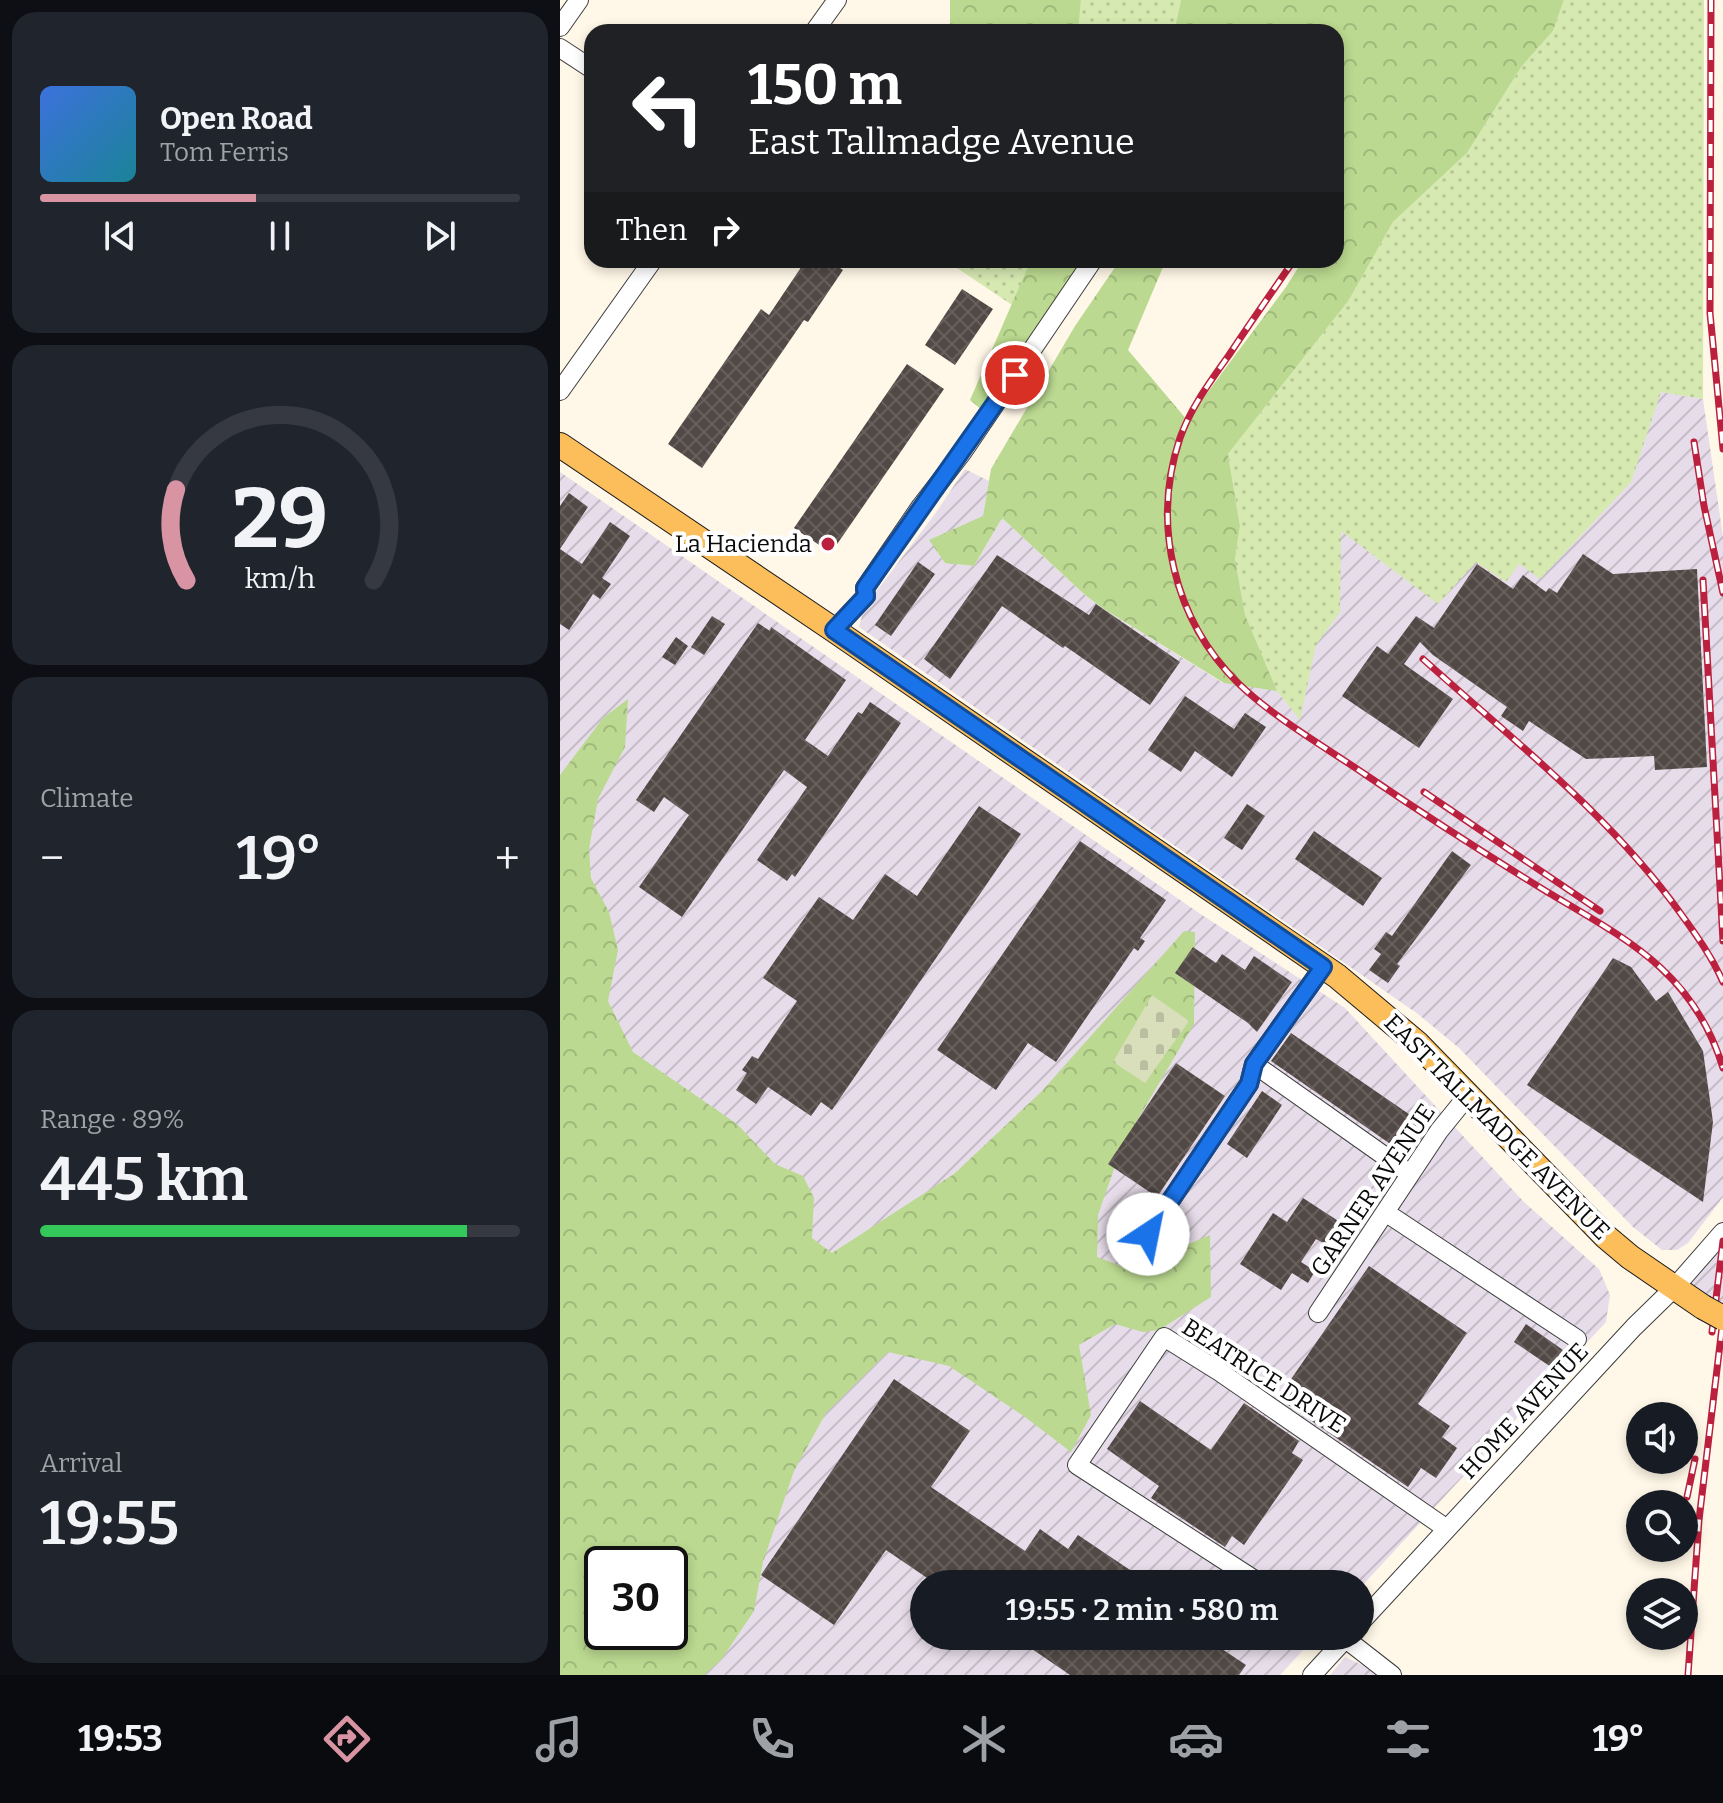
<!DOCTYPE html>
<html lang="en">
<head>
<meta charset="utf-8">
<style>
	:root { --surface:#171b24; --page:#20242c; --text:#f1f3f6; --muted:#9ea1a6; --line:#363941; --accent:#d994a3 }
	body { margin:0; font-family:Bitter,serif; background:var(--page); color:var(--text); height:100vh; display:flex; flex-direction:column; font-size:30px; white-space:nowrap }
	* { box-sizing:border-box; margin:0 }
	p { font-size:26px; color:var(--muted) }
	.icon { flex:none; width:44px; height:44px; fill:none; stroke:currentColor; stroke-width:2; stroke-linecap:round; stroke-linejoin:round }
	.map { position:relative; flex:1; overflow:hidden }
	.side { display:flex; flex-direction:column; gap:12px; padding:12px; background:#0d0f14; width:560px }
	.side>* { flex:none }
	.hud { position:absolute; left:24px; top:24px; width:760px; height:244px; border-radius:24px; box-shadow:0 4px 12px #0003; background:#202124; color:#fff; overflow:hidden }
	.fabs { position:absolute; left:1066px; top:1402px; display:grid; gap:16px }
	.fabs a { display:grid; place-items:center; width:72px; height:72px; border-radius:50%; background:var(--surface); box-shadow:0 4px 12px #0003; font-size:40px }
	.speed { position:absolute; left:24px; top:1546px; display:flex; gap:16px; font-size:40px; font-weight:700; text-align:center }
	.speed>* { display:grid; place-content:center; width:104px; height:104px; border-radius:50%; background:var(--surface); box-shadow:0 4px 12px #0003; line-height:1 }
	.speed .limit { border:4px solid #111; border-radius:12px; background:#fff; color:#111 }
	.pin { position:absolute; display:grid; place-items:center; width:68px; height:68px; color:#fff; margin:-34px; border:4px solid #fff; border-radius:50%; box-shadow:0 2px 8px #0007 }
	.me { position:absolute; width:88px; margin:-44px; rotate:34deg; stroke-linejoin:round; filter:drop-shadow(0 0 6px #0008) }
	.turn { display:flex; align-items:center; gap:28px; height:168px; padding:0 32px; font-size:36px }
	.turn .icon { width:104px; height:104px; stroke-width:2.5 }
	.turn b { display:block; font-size:56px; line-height:68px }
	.then { display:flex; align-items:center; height:76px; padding:0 32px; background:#0003; gap:16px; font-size:30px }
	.big { font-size:60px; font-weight:600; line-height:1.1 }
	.side .tile { flex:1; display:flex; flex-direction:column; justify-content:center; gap:12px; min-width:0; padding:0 28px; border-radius:24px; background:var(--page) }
	.side .dial { align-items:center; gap:0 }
	.dial svg { height:208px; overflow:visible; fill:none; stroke:var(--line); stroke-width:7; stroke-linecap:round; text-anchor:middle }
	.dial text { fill:var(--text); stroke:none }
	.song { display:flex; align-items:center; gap:24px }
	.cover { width:96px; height:96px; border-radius:12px; background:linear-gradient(135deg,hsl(220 70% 55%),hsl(190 70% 35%)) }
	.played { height:8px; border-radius:4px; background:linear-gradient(90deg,var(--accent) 45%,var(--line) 45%) }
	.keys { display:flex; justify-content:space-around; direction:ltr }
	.heat { display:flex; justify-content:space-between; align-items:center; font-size:44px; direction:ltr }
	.charge { height:12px; border-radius:6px; background:linear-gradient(90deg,#34c759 89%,var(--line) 0) }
	.trip { position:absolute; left:350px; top:1570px; width:464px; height:80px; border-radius:40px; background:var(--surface); box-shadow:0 4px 12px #0003; font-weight:600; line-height:80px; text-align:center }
	.tab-bar { display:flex; height:128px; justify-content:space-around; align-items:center; background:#090b0e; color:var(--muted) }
	.tab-bar .icon { width:56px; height:56px }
	.tab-bar .current { color:var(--accent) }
	.tab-bar b { font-size:36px; color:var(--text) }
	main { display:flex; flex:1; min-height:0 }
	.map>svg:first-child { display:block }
	.industrial { fill:url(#industrial-furrows); fill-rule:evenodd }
	.grass { fill:url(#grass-dots) }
	.forest { fill:url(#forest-crowns); fill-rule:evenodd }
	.cemetery { fill:url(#cemetery-stones) }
	.building { fill:url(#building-cross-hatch) }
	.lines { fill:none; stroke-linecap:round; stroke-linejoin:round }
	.minor-casing { stroke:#3d3d3d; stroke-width:20 }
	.major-casing { stroke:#1b1b1b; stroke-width:26 }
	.minor { stroke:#fff; stroke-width:18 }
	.major { stroke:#fbbe5b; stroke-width:24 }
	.rail-casing { stroke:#bb213e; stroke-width:7 }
	.rail { stroke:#fff; stroke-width:4; stroke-dasharray:12; stroke-linecap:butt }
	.major-bridge-casing { stroke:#1b1b1b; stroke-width:26; stroke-linecap:butt }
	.major-bridge { stroke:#fbbe5b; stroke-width:24 }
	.route-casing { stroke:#114b97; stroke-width:20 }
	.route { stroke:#1a73e8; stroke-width:14 }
	.poi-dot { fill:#bb213e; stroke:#fff; stroke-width:3 }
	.labels { text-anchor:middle; stroke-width:8; stroke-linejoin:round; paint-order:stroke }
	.poi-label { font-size:24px; fill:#0a0a0a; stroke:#fff; text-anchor:end }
	.street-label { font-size:24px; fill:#0a0a0a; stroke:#fff }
</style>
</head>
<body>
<main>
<section class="side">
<div class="tile">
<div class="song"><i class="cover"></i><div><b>Open Road</b><p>Tom Ferris</p></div></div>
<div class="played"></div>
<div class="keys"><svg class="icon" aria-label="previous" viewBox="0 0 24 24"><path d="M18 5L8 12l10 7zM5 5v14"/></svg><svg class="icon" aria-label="pause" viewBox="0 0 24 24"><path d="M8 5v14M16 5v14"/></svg><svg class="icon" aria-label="next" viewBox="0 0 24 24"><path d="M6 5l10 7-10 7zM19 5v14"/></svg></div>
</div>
<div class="tile dial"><svg viewBox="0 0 100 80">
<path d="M14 69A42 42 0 1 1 86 69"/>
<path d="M14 69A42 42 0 0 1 10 34" stroke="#d994a3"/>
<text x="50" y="56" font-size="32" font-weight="700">29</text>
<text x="50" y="72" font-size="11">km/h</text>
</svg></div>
<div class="tile"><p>Climate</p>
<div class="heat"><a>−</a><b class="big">19°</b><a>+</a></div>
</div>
<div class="tile"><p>Range · 89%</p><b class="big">445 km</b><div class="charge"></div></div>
<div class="tile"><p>Arrival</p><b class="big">19:55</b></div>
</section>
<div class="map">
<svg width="1163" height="1675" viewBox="0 0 1163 1675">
	<defs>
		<pattern id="industrial-furrows" width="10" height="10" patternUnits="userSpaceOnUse" patternTransform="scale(2)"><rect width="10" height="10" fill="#e7ddea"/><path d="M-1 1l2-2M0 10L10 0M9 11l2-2" fill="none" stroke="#c5bcc7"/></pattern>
		<pattern id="grass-dots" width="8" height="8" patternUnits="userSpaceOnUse" patternTransform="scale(2)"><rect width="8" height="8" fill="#d6e9b1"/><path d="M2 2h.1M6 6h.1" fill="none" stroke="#b6c697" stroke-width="1.8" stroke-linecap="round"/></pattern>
		<pattern id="forest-crowns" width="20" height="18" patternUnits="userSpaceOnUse" patternTransform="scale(2)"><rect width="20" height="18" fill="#bbd990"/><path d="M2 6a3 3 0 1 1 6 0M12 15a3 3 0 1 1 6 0" fill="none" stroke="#9fb97b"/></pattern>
		<pattern id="cemetery-stones" width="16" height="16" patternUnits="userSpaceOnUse" patternTransform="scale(2)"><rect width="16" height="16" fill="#d8dfba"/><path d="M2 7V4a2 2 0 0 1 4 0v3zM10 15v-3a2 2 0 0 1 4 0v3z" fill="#b8be9f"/></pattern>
		<pattern id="building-cross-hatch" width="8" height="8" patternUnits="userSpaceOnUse" patternTransform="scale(2)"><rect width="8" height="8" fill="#524946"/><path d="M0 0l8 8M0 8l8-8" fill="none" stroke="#665f5c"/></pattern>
	</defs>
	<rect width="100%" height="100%" fill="#fff7e7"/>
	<path class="industrial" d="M1028 378 1143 399 1163 537V1197L1128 1243 1117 1250H1102L1073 1227 899 1048 858 1014 299 627 304 608 377 511 405 469 429 481 423 517 370 540 385 563 414 566 442 518 525 595 544 609 663 683 675 560Z
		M0 472 639 913 785 1008 963 1201 1039 1269 1050 1295 1046 1322 800 1588V1584H364V1636H756L720 1675H0ZM42 1564H110V1632H42Z
		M1163 1232V1318L1114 1288Z
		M785 1657 813 1670 819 1675H770Z"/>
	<path class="grass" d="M521 0H621L614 32H516Z
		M1004 0H1144L1143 399 1101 392 1071 482 980 579 959 564 946 582 916 562 878 604 781 531 780 612 756 645 740 720 717 691 685 616 675 560 680 526 668 454 789 300 833 222 907 153 962 66 993 31Z
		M385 260H475L467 315Z"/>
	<path class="forest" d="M390 0H521L518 30 384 32 390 25Z
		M621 0H1004L993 31 962 66 907 153 833 222 789 300 668 454 680 526 675 560 685 615 717 691 664 683 544 609 525 595 442 518 414 566 385 563 369 540 423 516 431 469 515 326 560 260H606L568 350 627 420 726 287 743 260H776V32H614Z
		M471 260H525L423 411 410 400Z
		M68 699 65 747 38 799 29 849 31 878 49 912 58 950 48 1001 73 1052 177 1124 215 1164 243 1176 254 1198 252 1238 272 1253 394 1174 482 1091 624 931 635 932 634 1024 562 1146 538 1215 537 1257 580 1273 617 1249 650 1235 651 1297 599 1330 583 1332 555 1324 519 1345 531 1415 511 1452 465 1417 389 1366 328 1352 266 1413 234 1471 203 1562 194 1611 161 1660 144 1675H0V775L43 718ZM42 1564H110V1632H42Z"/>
	<path class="cemetery" d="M592 995 629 1021 585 1083 553 1062Z"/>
	<path class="building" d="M246 260H268L283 270 248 322 244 320 142 468 108 444 201 309 209 315Z
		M402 289 433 309 395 365 365 345Z
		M347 364 384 389 271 553 234 528Z
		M9 493 28 507 0 549 22 564 50 522 70 536 42 578 51 584 40 599 33 594 9 630 0 624V506Z
		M1023 554 1053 574 1137 569 1147 767 1095 770 1094 756 1026 759 969 721 963 731 941 716 947 707 873 655 860 642 844 664 893 699 859 748 782 696 817 646 828 654 856 616 874 628 917 564 953 589 963 575 986 592 989 588 997 593Z
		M437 555 529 615 536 604 620 662 590 705 505 646 503 648 442 606 390 679 364 659Z
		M358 562 375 574 331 636 315 625Z
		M152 616 165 624 144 655 131 647Z
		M198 623 210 631 211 627 286 680 245 740 268 756 298 712 302 714 310 702 341 723 235 877 232 874 227 881 197 860 247 787 224 770 122 917 79 887 129 815 104 797 94 812 76 800Z
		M116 637 128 646 115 665 102 657Z
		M625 696 674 729 685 713 706 727 672 777 635 751 621 772 588 750Z
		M687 804 705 816 682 850 664 838Z
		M419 806 461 834 272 1110 261 1102 251 1116 208 1087 196 1104 176 1090 187 1073 182 1070 192 1056 198 1059 237 1001 203 978 259 897 293 920 325 874 357 896Z
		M754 831 822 878 803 906 735 859Z
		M520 841 606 900 580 938 585 941 578 951 574 948 496 1062 468 1043 436 1090 377 1050Z
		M892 851 911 865 837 964 840 966 828 983 809 970 821 954 814 949 826 932 832 936Z
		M633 947 656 963 662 954 685 970 694 956 732 982 697 1032 688 1023 615 973Z
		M1053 958 1071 967 1096 1001 1108 992 1143 1051 1153 1122 1143 1202 967 1085Z
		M731 1033 859 1121 839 1150 711 1061Z
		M616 1063 665 1096 597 1197 548 1164Z
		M702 1091 722 1105 687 1158 667 1144Z
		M743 1198 786 1226 772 1248 756 1239 741 1262 755 1271 748 1283 732 1273 721 1290 680 1264 713 1213 727 1222Z
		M809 1266 907 1333 858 1404 890 1426 882 1437 897 1448 876 1478 861 1468 848 1487 718 1398Z
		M966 1324 1003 1350 991 1367 954 1342Z
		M334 1379 410 1431 371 1487 465 1551 480 1529 508 1549 518 1535 573 1572 564 1584H376L326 1550 274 1625 201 1575Z
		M580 1401 651 1450 684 1403 739 1441 732 1453 743 1460 684 1545 672 1536 665 1547 591 1498 599 1486 547 1449Z
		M453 1636H637L648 1644 650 1641 686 1665 679 1675H510Z"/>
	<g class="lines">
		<defs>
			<path id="minor" d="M0 27 19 0
				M254 32 277 0
				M0 48 32 69
				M0 391 93 260
				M274 630 306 596 305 588 361 506 402 453 533 260
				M694 1064 850 1174
				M825 1212 1017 1339
				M588 1234 689 1084 694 1064 763 967
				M758 1313 879 1131 909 1094
				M701 1584 517 1465 604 1337 660 1372 887 1529
				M800 1623 1074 1327 1114 1288 1163 1232
				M782 1636 832 1675
				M752 1675 788 1636"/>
			<path id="major" d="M0 445 274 630 777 976 858 1044 1045 1236 1070 1257 1143 1307"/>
		</defs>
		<use href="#minor" class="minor-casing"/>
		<use href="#major" class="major-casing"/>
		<use href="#minor" class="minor"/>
		<use href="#major" class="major"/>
		<defs>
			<path id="rail" d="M1151 0 1150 313 1163 449
				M734 260C712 292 690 323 669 355 650 382 631 407 620 438 591 524 614 620 678 683 714 718 765 747 806 775 866 816 927 855 989 893 1068 940 1134 973 1163 1068
				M1134 442 1144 506 1163 593
				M1143 580 1163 941
				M863 659C953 740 1050 815 1121 914 1137 936 1152 957 1163 982
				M864 792 1040 911
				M1152 1332 1163 1241
				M1127 1497 1135 1459
				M1128 1675 1139 1520 1163 1319"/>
		</defs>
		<use href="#rail" class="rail-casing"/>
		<use href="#rail" class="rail"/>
		<defs>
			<path id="major-bridge" d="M1143 1307 1163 1318"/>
		</defs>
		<use href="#major-bridge" class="major-bridge-casing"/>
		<use href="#major-bridge" class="major-bridge"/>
	</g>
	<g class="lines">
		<defs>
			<path id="route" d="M455 375 305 588 306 596 274 630 763 967 694 1064 689 1084 588 1234"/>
		</defs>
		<use href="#route" class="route-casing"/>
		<use href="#route" class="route"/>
	</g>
	<circle class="poi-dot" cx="268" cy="544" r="8"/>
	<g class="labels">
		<g class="poi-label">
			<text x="252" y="552">La Hacienda</text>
		</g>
		<g class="street-label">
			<text transform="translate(937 1127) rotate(45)" y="8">EAST TALLMADGE AVENUE</text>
			<text transform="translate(813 1190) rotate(-56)" y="8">GARNER AVENUE</text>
			<text transform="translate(704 1376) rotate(33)" y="8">BEATRICE DRIVE</text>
			<text transform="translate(964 1411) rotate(-47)" y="8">HOME AVENUE</text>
		</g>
	</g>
</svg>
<div class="fabs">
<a><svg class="icon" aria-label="sound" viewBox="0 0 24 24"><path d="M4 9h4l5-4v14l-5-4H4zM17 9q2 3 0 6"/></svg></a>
<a><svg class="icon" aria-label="search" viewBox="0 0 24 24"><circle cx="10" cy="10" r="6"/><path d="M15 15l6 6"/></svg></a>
<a><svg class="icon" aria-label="layers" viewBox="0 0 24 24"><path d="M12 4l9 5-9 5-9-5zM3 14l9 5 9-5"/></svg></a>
</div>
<div class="speed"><div class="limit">30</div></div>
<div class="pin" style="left:455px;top:375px;background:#d93025"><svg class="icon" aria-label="arrive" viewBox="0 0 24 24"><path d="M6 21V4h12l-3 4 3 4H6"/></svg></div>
<svg class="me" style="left:588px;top:1234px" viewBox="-20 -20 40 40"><circle r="19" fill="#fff"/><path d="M0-13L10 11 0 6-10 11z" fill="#1a73e8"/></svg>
<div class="trip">19:55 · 2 min · 580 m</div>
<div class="hud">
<div class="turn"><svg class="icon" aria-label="left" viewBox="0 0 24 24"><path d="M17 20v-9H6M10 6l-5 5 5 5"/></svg><div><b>150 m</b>East Tallmadge Avenue</div></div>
<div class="then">Then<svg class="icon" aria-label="right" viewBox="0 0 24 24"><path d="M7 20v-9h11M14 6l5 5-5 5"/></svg></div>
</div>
</div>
</main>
<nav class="tab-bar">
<b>19:53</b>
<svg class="icon current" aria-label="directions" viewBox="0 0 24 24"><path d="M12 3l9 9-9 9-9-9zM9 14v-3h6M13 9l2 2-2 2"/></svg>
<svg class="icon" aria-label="music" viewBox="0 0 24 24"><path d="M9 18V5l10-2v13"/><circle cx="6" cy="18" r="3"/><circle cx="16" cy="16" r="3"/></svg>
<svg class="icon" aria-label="phone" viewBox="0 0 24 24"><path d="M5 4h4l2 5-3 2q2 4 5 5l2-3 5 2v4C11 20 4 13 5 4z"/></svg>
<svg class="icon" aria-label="climate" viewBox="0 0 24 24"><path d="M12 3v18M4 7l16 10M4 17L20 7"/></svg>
<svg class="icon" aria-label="car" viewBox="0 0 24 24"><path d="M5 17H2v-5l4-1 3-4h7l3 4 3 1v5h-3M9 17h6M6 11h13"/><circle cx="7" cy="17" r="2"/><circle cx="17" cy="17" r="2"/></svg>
<svg class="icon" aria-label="filters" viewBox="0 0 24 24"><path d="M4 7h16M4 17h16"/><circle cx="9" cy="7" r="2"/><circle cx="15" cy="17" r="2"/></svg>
<b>19°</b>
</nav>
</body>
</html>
